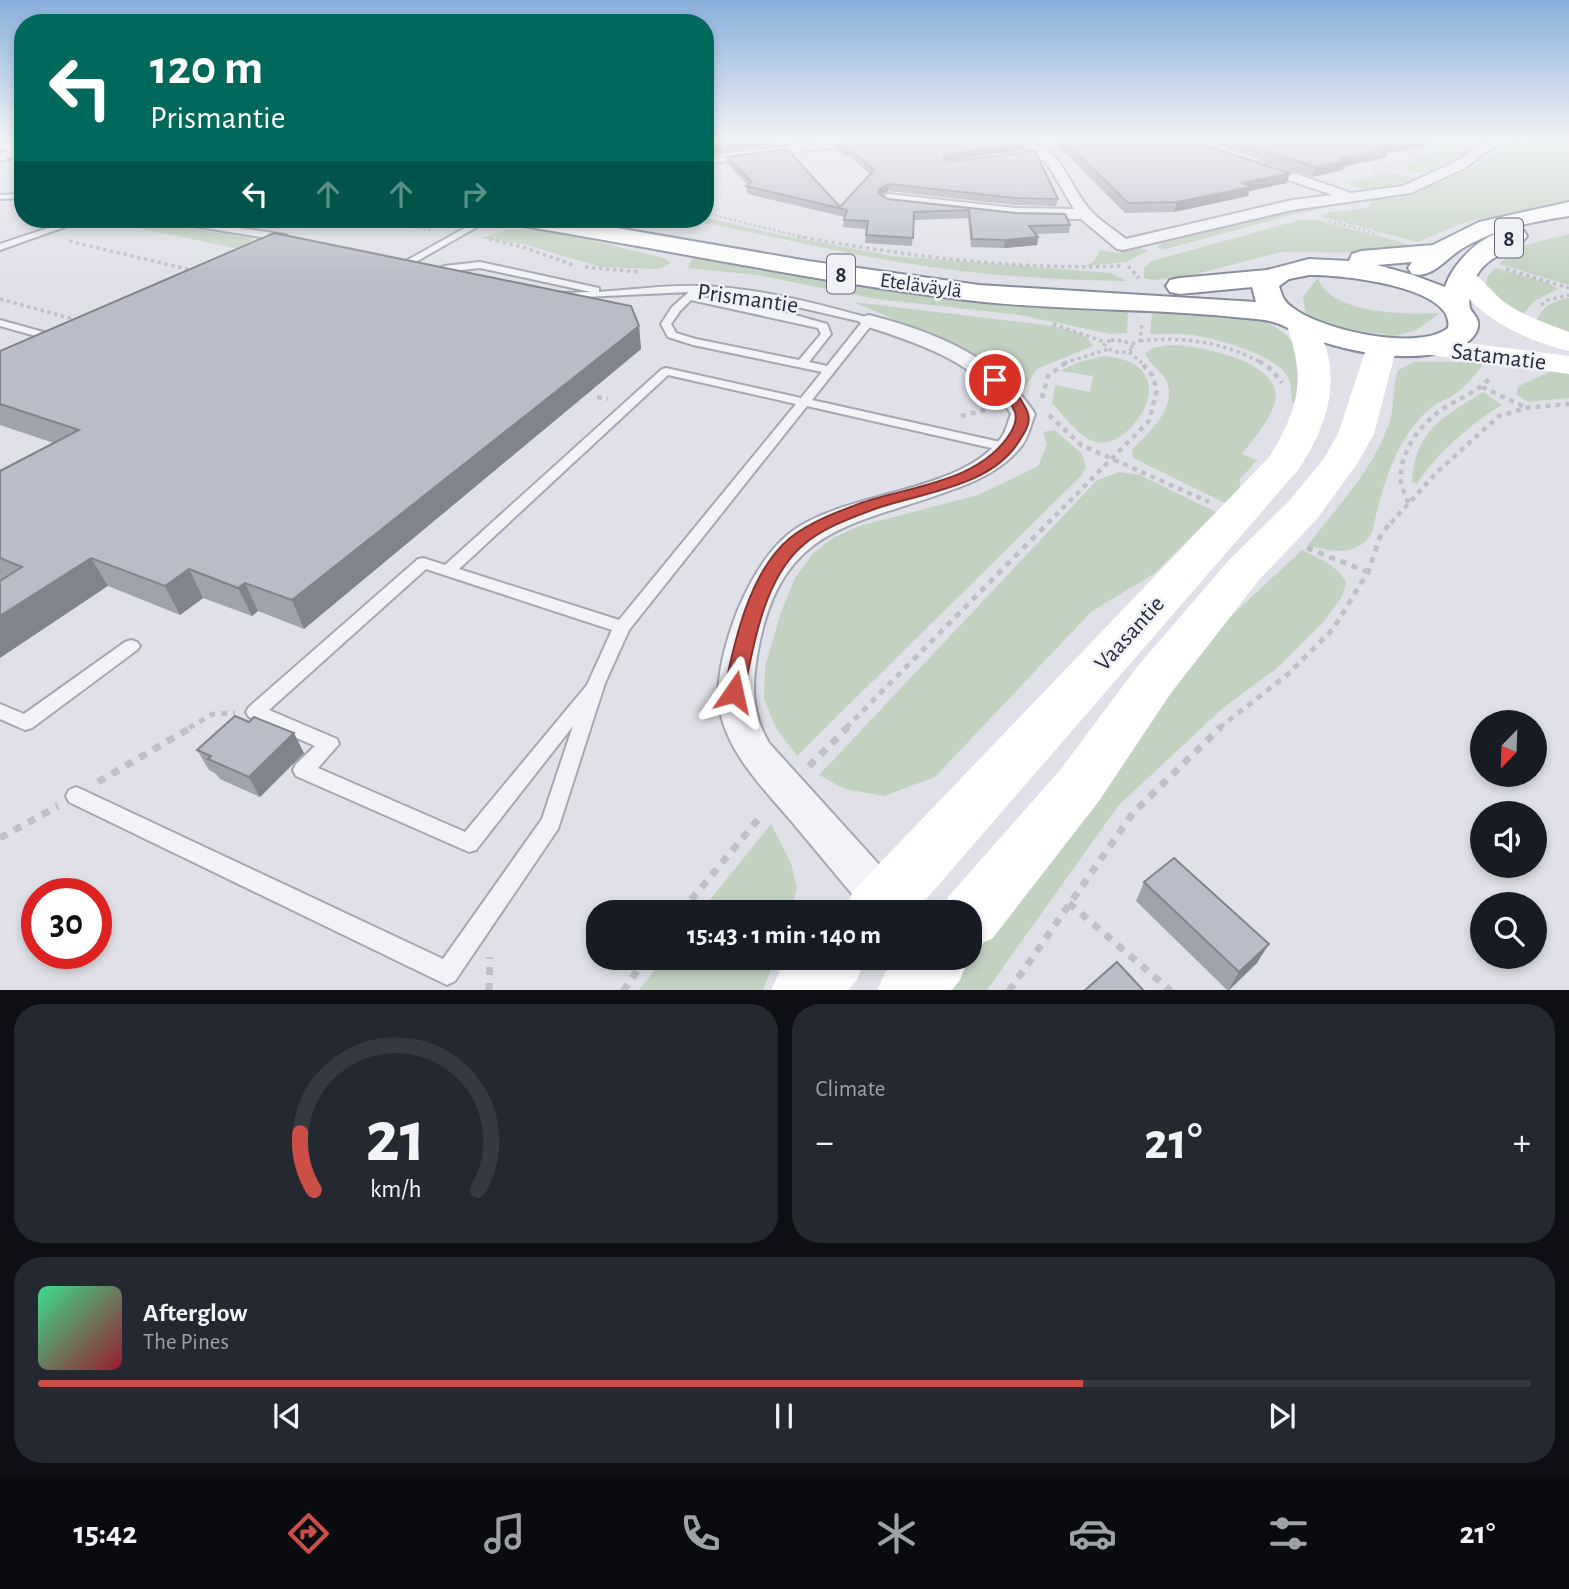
<!DOCTYPE html>
<html lang="en">
<head>
<meta charset="utf-8">
<style>
	:root { --surface:#171b24; --page:#242831; --text:#f1f3f6; --muted:#9ea1a6; --line:#363941; --accent:#cb4f47 }
	body { margin:0; font-family:"Alegreya Sans",sans-serif; background:var(--page); color:var(--text); height:100vh; display:flex; flex-direction:column; font-size:26px; white-space:nowrap }
	* { box-sizing:border-box; margin:0 }
	p { font-size:23px; color:var(--muted) }
	.icon { flex:none; width:38px; height:38px; fill:none; stroke:currentColor; stroke-width:2; stroke-linecap:round; stroke-linejoin:round }
	.map { position:relative; height:990px; overflow:hidden }
	.details { display:flex; flex-direction:column; gap:14px; padding:14px; background:#0d0f14; flex:1 }
	.details>* { flex:none }
	.hud { position:absolute; left:14px; top:14px; width:700px; height:214px; border-radius:28px; box-shadow:0 4px 10px #0003; background:#00695c; color:#fff; overflow:hidden }
	.needle { width:46px; rotate:203deg }
	.buttons { position:absolute; left:1470px; top:710px; display:grid; gap:14px }
	.buttons a { display:grid; place-items:center; width:77px; height:77px; border-radius:50%; background:var(--surface); box-shadow:0 4px 10px #0003; font-size:35px }
	.speed { position:absolute; left:21px; top:878px; display:flex; gap:14px; font-size:35px; font-weight:700; text-align:center }
	.speed>* { display:grid; place-content:center; width:91px; height:91px; border-radius:50%; background:var(--surface); box-shadow:0 4px 10px #0003; line-height:1 }
	.speed .limit { border:10px solid #d22; background:#fff; color:#111 }
	.pin { position:absolute; display:grid; place-items:center; width:60px; height:60px; color:#fff; margin:-30px; border:4px solid #fff; border-radius:50%; box-shadow:0 2px 7px #0007 }
	.me { position:absolute; width:77px; margin:-38px; rotate:11deg; stroke-linejoin:round; filter:drop-shadow(0 0 5px #0008) }
	.turn { display:flex; align-items:center; gap:24px; height:147px; padding:0 21px; font-size:32px }
	.turn .icon { width:91px; height:91px; stroke-width:2.5 }
	.turn b { display:block; font-size:49px; line-height:60px }
	.lanes { display:flex; align-items:center; height:66px; padding:0 21px; background:#0003; justify-content:center; gap:35px; direction:ltr }
	.lanes .off { opacity:.35 }
	.big { font-size:52px; font-weight:600; line-height:1.1 }
	.details .widget { flex:1; display:flex; flex-direction:column; justify-content:center; gap:10px; min-width:0; padding:0 24px; border-radius:28px; background:var(--page) }
	.details .dial { align-items:center; gap:0 }
	.dial svg { height:182px; overflow:visible; fill:none; stroke:var(--line); stroke-width:7; stroke-linecap:round; text-anchor:middle }
	.dial text { fill:var(--text); stroke:none }
	.song { display:flex; align-items:center; gap:21px }
	.cover { width:84px; height:84px; border-radius:10px; background:linear-gradient(135deg,hsl(150 70% 55%),hsl(350 70% 35%)) }
	.played { height:7px; border-radius:4px; background:linear-gradient(90deg,var(--accent) 70%,var(--line) 70%) }
	.keys { display:flex; justify-content:space-around; direction:ltr }
	.heat { display:flex; justify-content:space-between; align-items:center; font-size:38px; direction:ltr }
	.details .tiles { flex:1; display:grid; gap:14px; grid-template-columns:1fr 1fr }
	.widget:last-child { grid-column:span 2 }
	.trip { position:absolute; left:586px; top:900px; width:396px; height:70px; border-radius:28px; background:var(--surface); box-shadow:0 4px 10px #0003; font-weight:600; line-height:70px; text-align:center }
	.tabs { display:flex; height:112px; justify-content:space-around; align-items:center; background:#090b0e; color:var(--muted) }
	.tabs .icon { width:49px; height:49px }
	.tabs .selected { color:var(--accent) }
	.tabs b { font-size:32px; color:var(--text) }
	.map>svg:first-child { display:block }
	.green { fill:#c2d2c1 }
	.lines { fill:none; stroke-linecap:round; stroke-linejoin:round }
	.lane-casing { stroke:#a5a7b2; stroke-width:4 }
	.street-casing { stroke:#a5a7b2; stroke-width:4 }
	.highway-casing { stroke:#878c9f; stroke-width:4 }
	.path-far4 { stroke:#bebfc7; stroke-width:2.5; stroke-dasharray:2.5 2.5; stroke-linecap:butt }
	.path-far3 { stroke:#bebfc7; stroke-width:3.5; stroke-dasharray:3.5 3.5; stroke-linecap:butt }
	.path-far2 { stroke:#bebfc7; stroke-width:4.5; stroke-dasharray:5 5; stroke-linecap:butt }
	.path-far1 { stroke:#bebfc7; stroke-width:5; stroke-dasharray:6 6; stroke-linecap:butt }
	.path { stroke:#bebfc7; stroke-width:7; stroke-dasharray:8 8; stroke-linecap:butt }
	.lane { fill:#f2f3f7; fill-rule:evenodd }
	.street { fill:#f2f3f7; fill-rule:evenodd }
	.secondary { fill:#fff; fill-rule:evenodd }
	.highway { fill:#fff; fill-rule:evenodd }
	.wall { fill:#a0a2ac }
	.shaded-wall { fill:#82848c }
	.building { fill:#babcc8; stroke:#82848c; stroke-width:2 }
	.route { fill:#cb4f47; stroke:#84332e; stroke-width:2 }
	.labels { text-anchor:middle; stroke-width:5; stroke-linejoin:round; paint-order:stroke }
	.far-street-label { font-size:21px; fill:#292c3f; stroke:#eff1f6 }
	.shield { fill:#eff1f6; stroke:#646776; stroke-width:2 }
	.shield-label { font-size:23px; font-weight:bold; fill:#292c3f }
	.street-label { font-size:24px; fill:#292c3f; stroke:#eff1f6 }
</style>
</head>
<body>
<div class="map">
<svg width="1569" height="991" viewBox="0 0 1569 991">
	<rect width="100%" height="100%" fill="#e0e1e8"/>
	<path class="green" d="M1511 140H1569V202L1466 222 1417 242 1320 216 1331 212 1368 208 1372 200 1404 197 1472 168Z
		M1451 144 1470 147 1472 151C1450 167 1428 180 1401 167Z
		M1387 172 1416 178C1394 189 1371 198 1348 183Z
		M1352 201H1360L1295 214 1162 250 1157 247 1160 244C1224 225 1286 211 1352 201Z
		M705 217 771 233 893 256 1111 273 1126 281C1050 280 974 275 899 262 825 250 753 231 680 219Z
		M95 219H127L251 238 252 241 239 249Z
		M205 219H299L276 229Z
		M1300 220H1316L1405 243 1410 247 1375 253 1281 252 1196 274 1154 280 1144 278V268L1152 261Z
		M506 230C551 226 619 248 664 258L671 263 659 269 601 267 523 244 481 238Z
		M1569 234V285L1499 264 1521 246Z
		M1141 248 1148 251 1126 262 1086 266 1094 261 1100 250 1118 253Z
		M693 257 950 298 1128 312 1127 333 1110 334 1020 315 876 299 757 275 688 268Z
		M1496 268 1548 283 1558 289 1534 301 1522 316 1485 288 1488 276Z
		M1318 278C1329 314 1408 315 1440 313L1416 330 1396 336 1346 329 1306 315 1303 297Z
		M1569 298V336L1536 322C1540 308 1555 299 1569 298Z
		M853 302 1053 326C1067 330 1086 332 1093 346L1037 369 1023 390C969 354 913 326 853 302Z
		M1152 314C1191 314 1280 305 1296 350 1302 367 1300 385 1299 403L1292 402C1291 394 1292 383 1287 375 1272 354 1218 339 1193 335 1179 333 1164 334 1150 334Z
		M1170 345C1197 345 1285 361 1275 402 1270 421 1254 438 1242 454L1257 460 1240 479V487L1227 504 1133 458 1132 450C1148 434 1179 406 1166 380 1160 370 1150 364 1145 354L1152 348Z
		M1104 356C1191 363 1131 451 1096 442 1079 438 1063 415 1052 403L1055 385 1090 392 1093 376 1060 371 1079 362Z
		M1414 362H1485C1476 374 1467 385 1455 394 1448 399 1439 402 1432 407 1395 437 1382 488 1372 533 1355 559 1333 550 1307 546 1337 507 1372 471 1389 424 1395 406 1392 387 1398 370Z
		M1555 369 1569 371V398L1528 402 1516 394 1519 386Z
		M1483 392 1502 405C1473 422 1435 455 1417 484L1412 482C1415 430 1443 417 1483 392Z
		M1055 430 1082 454 1086 467 1081 476 797 756 776 728 764 699 765 667 781 612 795 578 813 553 834 537 863 525 978 495 1038 466 1047 445 1043 432Z
		M1120 472 1140 475 1216 512 1154 574 1092 611 935 777 884 796 845 789 819 775 1097 480Z
		M1302 550C1320 559 1338 565 1346 583L1342 597 1324 621 1276 669 1223 708 1118 806 987 990 944 991 992 933 1171 689 1228 619Z
		M771 824 791 863 797 888 790 912H700Z
		M665 957H776L763 990H639Z"/>
	<g class="lines">
		<defs>
			<path id="lane" d="M23 194V198L0 199V195Z
				M75 219H87L0 250V244Z
				M163 219H181L286 235 290 238 286 241 167 222Z
				M481 219H491L412 264 404 262Z
				M480 262 599 288V292C631 290 664 285 696 286 756 287 815 303 873 319V323L812 400 1009 444 1016 448 1009 452 807 406 629 630 605 683 558 829 455 981 447 985 69 802 66 796 69 790 76 787 83 790 443 959 542 819 573 726 476 850 469 852 296 776 293 770 296 764 315 746 249 717 246 712 249 707 418 559 423 558 445 565 662 369 666 368 801 398 822 372 693 345 668 337 661 324 672 307 689 292 563 298 559 297V293L591 292 480 268 444 272 439 269 444 266ZM700 292 763 299 862 322 827 366 809 362 831 334 827 324 795 315 697 296ZM691 300 818 328 821 334 799 360 696 339 676 333 671 324 680 311ZM668 375 796 404 619 620 459 569ZM426 569 612 630 587 685 465 832 318 768 339 744 337 739 269 710Z
				M0 320 54 335 55 337 50 340 0 326Z
				M131 640 137 642 140 646 137 650 32 728 25 730 0 719V704L24 714 125 642Z"/>
			<path id="street" d="M835 140H895L889 144 820 149 705 164V156Z
				M1015 140C1062 140 1066 184 1091 211 1101 222 1115 230 1126 239L1292 200 1333 195 1252 168V162H1262L1351 193 1403 186 1455 162 1489 140H1503L1465 168 1411 193 1292 210 1123 250 1117 249 1081 219 1015 218 888 204 880 199 888 194 1015 208 1074 209 1047 163Z
				M23 146V154L0 161V153Z
				M869 315C932 331 999 357 1035 414 1031 424 1029 435 1023 444 1007 466 982 479 957 488 859 526 784 521 759 645 752 681 750 710 769 743L903 891 909 905 906 912H867C842 882 817 852 792 822 764 789 729 755 720 711 714 681 726 641 737 612 749 583 767 549 794 530 849 491 961 493 1001 438 1006 432 1008 422 1011 414 981 363 916 342 862 325L859 321 862 317Z"/>
			<path id="highway" d="M0 140 23 141V153L0 149Z
				M1569 202V216C1532 222 1496 228 1463 248 1446 258 1433 279 1412 274L1408 268 1412 262 1377 265 1413 275 1445 287C1454 259 1492 223 1524 231L1527 236C1516 253 1486 252 1474 281 1471 288 1468 301 1470 308 1472 313 1477 316 1478 322 1480 335 1465 346 1454 349 1408 364 1353 353 1308 337 1296 333 1285 325 1273 322 1264 319 1254 319 1245 318 1156 308 1065 311 975 301 823 283 674 251 523 226L515 224 511 219H565L808 261 979 285 1256 302 1252 287 1180 294 1170 292 1166 286 1170 280 1180 278 1267 270 1309 259 1349 261 1352 254 1361 251 1433 245 1479 222ZM1309 275C1336 274 1457 286 1448 328 1418 352 1322 330 1293 308 1284 302 1282 296 1279 286L1289 279Z"/>
		</defs>
		<use href="#lane" class="lane-casing"/>
		<use href="#street" class="street-casing"/>
		<use href="#highway" class="highway-casing"/>
		<path class="path-far4" d="M1374 173 1421 155 1446 140
			M705 213 806 238
			M364 219 432 230
			M1329 221 1378 234"/>
		<path class="path-far3" d="M797 236C904 256 1013 270 1123 266
			M489 239 523 247 576 266
			M69 241 191 270
			M1128 266 1139 278
			M585 267 639 272
			M1506 269 1569 288
			M0 299 77 320
			M1541 305 1548 300 1569 295
			M1053 324 1105 342
			M1111 340 1125 341 1134 349C1123 354 1112 354 1104 344Z
			M1140 341C1184 336 1223 342 1262 363
			M1132 344 1140 341 1142 322
			M1129 352 1142 363
			M1064 363 1109 349"/>
		<path class="path-far2" d="M1259 361 1272 370 1282 383
			M1482 387 1525 407
			M597 397 608 399
			M1042 398 1048 376 1068 361
			M1049 415 1081 445 1209 502
			M961 416 990 409
			M1408 503C1406 496 1402 489 1401 482 1398 453 1421 423 1444 408 1460 398 1477 392 1490 378
			M1048 523 1149 421 1157 390 1152 375 1140 361
			M1391 523 1436 473 1499 416 1526 408 1569 404"/>
		<path class="path-far1" d="M1307 548 1368 572
			M189 728 213 714 235 713
			M846 728 1050 521
			M1219 728 1287 675 1333 629 1368 572 1381 534 1392 521"/>
		<path class="path" d="M809 766 848 727
			M98 782 192 727
			M0 838 58 806
			M1069 903 1171 991
			M681 912 760 817
			M489 991 490 957
			M623 991 647 957
			M1009 991 1133 813 1221 727"/>
		<use href="#lane" class="lane"/>
		<use href="#street" class="street"/>
		<path class="secondary" d="M1464 269C1480 273 1492 294 1507 304 1526 317 1548 324 1569 332V351C1521 339 1479 318 1451 277L1455 271Z
			M1302 317 1312 320C1346 368 1329 425 1298 470L915 912H844L853 891 1270 456C1299 407 1306 381 1287 326L1292 320Z
			M1382 337 1393 340 1397 346 1374 434 1357 464 1317 519 1259 580 1171 693 1099 801 992 939 970 948V912H942L948 897 1061 769 1137 667 1229 560 1289 501 1323 460 1338 434 1367 346 1371 340Z
			M1428 338 1569 356V374L1417 353 1413 347 1417 341Z
			M790 957H866L857 980 847 991H771L781 968Z
			M896 957H969L960 980 951 991H877L887 968Z"/>
		<use href="#highway" class="highway"/>
	</g>
	<path class="wall" d="M1053 140H1189L1287 183 1249 191 1248 196 1174 212 1125 213Z
		M1203 140H1433L1430 145 1387 153 1385 158 1345 166 1343 170 1312 177Z
		M1025 143 1024 150 947 161 1058 199 1056 206 1015 205 888 191 881 195 888 199 1016 213 1070 225 1069 233 1035 234 1038 237 1037 245 1004 248 971 247 968 218 914 220 912 246 865 243 866 229 843 227 845 217 747 194 746 186 748 185 728 164 727 157 840 207 870 174 849 155 844 156 838 150V144Z
		M639 326 641 349 304 629 258 611 252 616 203 598 180 615 108 586 0 579V471L54 443 0 425V351Z
		M197 750 304 753 260 797 220 779 216 774 209 770Z
		M1144 882 1257 963 1228 991 1136 901Z"/>
	<path class="shaded-wall" d="M769 140H777V144L705 154V148Z
		M1416 140H1433L1430 145 1387 153 1385 158 1345 166 1343 170 1312 177 1315 167 1380 146Z
		M1025 143 1024 150 944 161V155Z
		M849 148V155L844 156 845 149Z
		M1290 173 1287 183 1249 191 1248 196 1174 212 1177 202 1243 183Z
		M889 184 888 191 879 197V189Z
		M1038 237 1037 245 1004 248 1005 240Z
		M639 326 641 349 304 629 292 600Z
		M91 558 108 586 0 658V616Z
		M189 569 203 598 180 615 165 586Z
		M245 583 258 611 252 616 238 588Z
		M294 733 304 753 260 797 249 777Z
		M1269 944 1257 963 1228 991 1239 972Z"/>
	<path class="building" d="M705 140H769L705 148Z
		M890 140H1021L1025 143 944 155V159L949 162 1035 151 1058 199 1016 198 889 184 879 189V194L888 199 1016 213 1065 214 1070 225 1029 226 1038 237 1005 240 972 239 969 210 914 212 913 238 866 235 868 221 844 220 847 210 746 186 752 182 727 157 787 149 840 207 874 170 849 148 845 149 838 144Z
		M1063 140H1189L1290 173 1243 183 1251 187 1177 202 1128 203Z
		M1231 140H1416L1380 146 1389 149 1340 159 1347 161 1315 167Z
		M274 233 631 306 639 326 292 600 245 583 238 588 189 569 165 586 91 558 0 616V581L22 567 0 558V471L79 430 0 404V351Z
		M235 716 249 722 254 717 294 733 249 777 208 759 211 756 197 750Z
		M1174 858 1269 944 1239 972 1144 882Z
		M1117 962 1144 991H1084Z"/>
	<linearGradient id="sky" x2="0" y2="1"><stop stop-color="#89afdb"/><stop offset="0.5" stop-color="#f1f2f5"/><stop offset="1" stop-color="#f1f2f5" stop-opacity="0"/></linearGradient>
	<rect width="1569" height="278" fill="url(#sky)"/>
	<path class="route" d="M995 376C1009 380 1017 393 1024 405 1032 418 1029 426 1021 438 993 488 921 492 872 510 848 519 821 529 802 546 764 579 753 646 744 692L741 698 734 700 727 698 724 692C734 643 749 572 790 538 810 522 837 512 861 503 910 486 981 482 1011 432 1014 427 1017 419 1015 412 1010 398 998 390 989 380Z"/>
	<g class="labels">
		<g class="far-street-label">
			<text transform="translate(921 285) rotate(8)" y="7">Eteläväylä</text>
		</g>
		<g class="shield">
			<rect x="1495" y="218.5" width="28" height="39" rx="5"/>
			<rect x="827" y="254.5" width="28" height="39" rx="5"/>
		</g>
		<g class="shield-label">
			<text x="1509" y="246">8</text>
			<text x="841" y="282">8</text>
		</g>
		<g class="street-label">
			<text transform="translate(748 298) rotate(8)" y="8">Prismantie</text>
			<text transform="translate(1499 356) rotate(7)" y="8">Satamatie</text>
			<text transform="translate(1129 633) rotate(-48)" y="8">Vaasantie</text>
		</g>
	</g>
</svg>
<div class="buttons">
<a><svg class="needle" viewBox="-14 -14 28 28"><path d="M0-13l5 13h-10z" fill="#e53935"/><path d="M0 13l5-13h-10z" fill="#9ea1a6"/></svg></a>
<a><svg class="icon" aria-label="sound" viewBox="0 0 24 24"><path d="M4 9h4l5-4v14l-5-4H4zM17 9q2 3 0 6"/></svg></a>
<a><svg class="icon" aria-label="search" viewBox="0 0 24 24"><circle cx="10" cy="10" r="6"/><path d="M15 15l6 6"/></svg></a>
</div>
<div class="speed"><div class="limit">30</div></div>
<div class="pin" style="left:995px;top:380px;background:#d93025"><svg class="icon" aria-label="arrive" viewBox="0 0 24 24"><path d="M6 21V4h12l-3 4 3 4H6"/></svg></div>
<svg class="me" style="left:734px;top:692px" viewBox="-20 -20 40 40"><path d="M0-17L14 15 0 8-14 15z" fill="#cb4f47" stroke="#fff" stroke-width="4"/></svg>
<div class="trip">15:43 · 1 min · 140 m</div>
<div class="hud">
<div class="turn"><svg class="icon" aria-label="left" viewBox="0 0 24 24"><path d="M17 20v-9H6M10 6l-5 5 5 5"/></svg><div><b>120 m</b>Prismantie</div></div>
<div class="lanes"><svg class="icon" aria-label="left" viewBox="0 0 24 24"><path d="M17 20v-9H6M10 6l-5 5 5 5"/></svg><svg class="icon off" aria-label="ahead" viewBox="0 0 24 24"><path d="M12 20V5M6 11l6-6 6 6"/></svg><svg class="icon off" aria-label="ahead" viewBox="0 0 24 24"><path d="M12 20V5M6 11l6-6 6 6"/></svg><svg class="icon off" aria-label="right" viewBox="0 0 24 24"><path d="M7 20v-9h11M14 6l5 5-5 5"/></svg></div>
</div>
</div>
<section class="details">
<div class="tiles">
<div class="widget dial"><svg viewBox="0 0 100 80">
<path d="M14 69A42 42 0 1 1 86 69"/>
<path d="M14 69A42 42 0 0 1 8 44" stroke="#cb4f47"/>
<text x="50" y="56" font-size="32" font-weight="700">21</text>
<text x="50" y="72" font-size="11">km/h</text>
</svg></div>
<div class="widget"><p>Climate</p>
<div class="heat"><a>−</a><b class="big">21°</b><a>+</a></div>
</div>
<div class="widget">
<div class="song"><i class="cover"></i><div><b>Afterglow</b><p>The Pines</p></div></div>
<div class="played"></div>
<div class="keys"><svg class="icon" aria-label="previous" viewBox="0 0 24 24"><path d="M18 5L8 12l10 7zM5 5v14"/></svg><svg class="icon" aria-label="pause" viewBox="0 0 24 24"><path d="M8 5v14M16 5v14"/></svg><svg class="icon" aria-label="next" viewBox="0 0 24 24"><path d="M6 5l10 7-10 7zM19 5v14"/></svg></div>
</div>
</div>
</section>
<nav class="tabs">
<b>15:42</b>
<svg class="icon selected" aria-label="directions" viewBox="0 0 24 24"><path d="M12 3l9 9-9 9-9-9zM9 14v-3h6M13 9l2 2-2 2"/></svg>
<svg class="icon" aria-label="music" viewBox="0 0 24 24"><path d="M9 18V5l10-2v13"/><circle cx="6" cy="18" r="3"/><circle cx="16" cy="16" r="3"/></svg>
<svg class="icon" aria-label="phone" viewBox="0 0 24 24"><path d="M5 4h4l2 5-3 2q2 4 5 5l2-3 5 2v4C11 20 4 13 5 4z"/></svg>
<svg class="icon" aria-label="climate" viewBox="0 0 24 24"><path d="M12 3v18M4 7l16 10M4 17L20 7"/></svg>
<svg class="icon" aria-label="car" viewBox="0 0 24 24"><path d="M5 17H2v-5l4-1 3-4h7l3 4 3 1v5h-3M9 17h6M6 11h13"/><circle cx="7" cy="17" r="2"/><circle cx="17" cy="17" r="2"/></svg>
<svg class="icon" aria-label="filters" viewBox="0 0 24 24"><path d="M4 7h16M4 17h16"/><circle cx="9" cy="7" r="2"/><circle cx="15" cy="17" r="2"/></svg>
<b>21°</b>
</nav>
</body>
</html>
